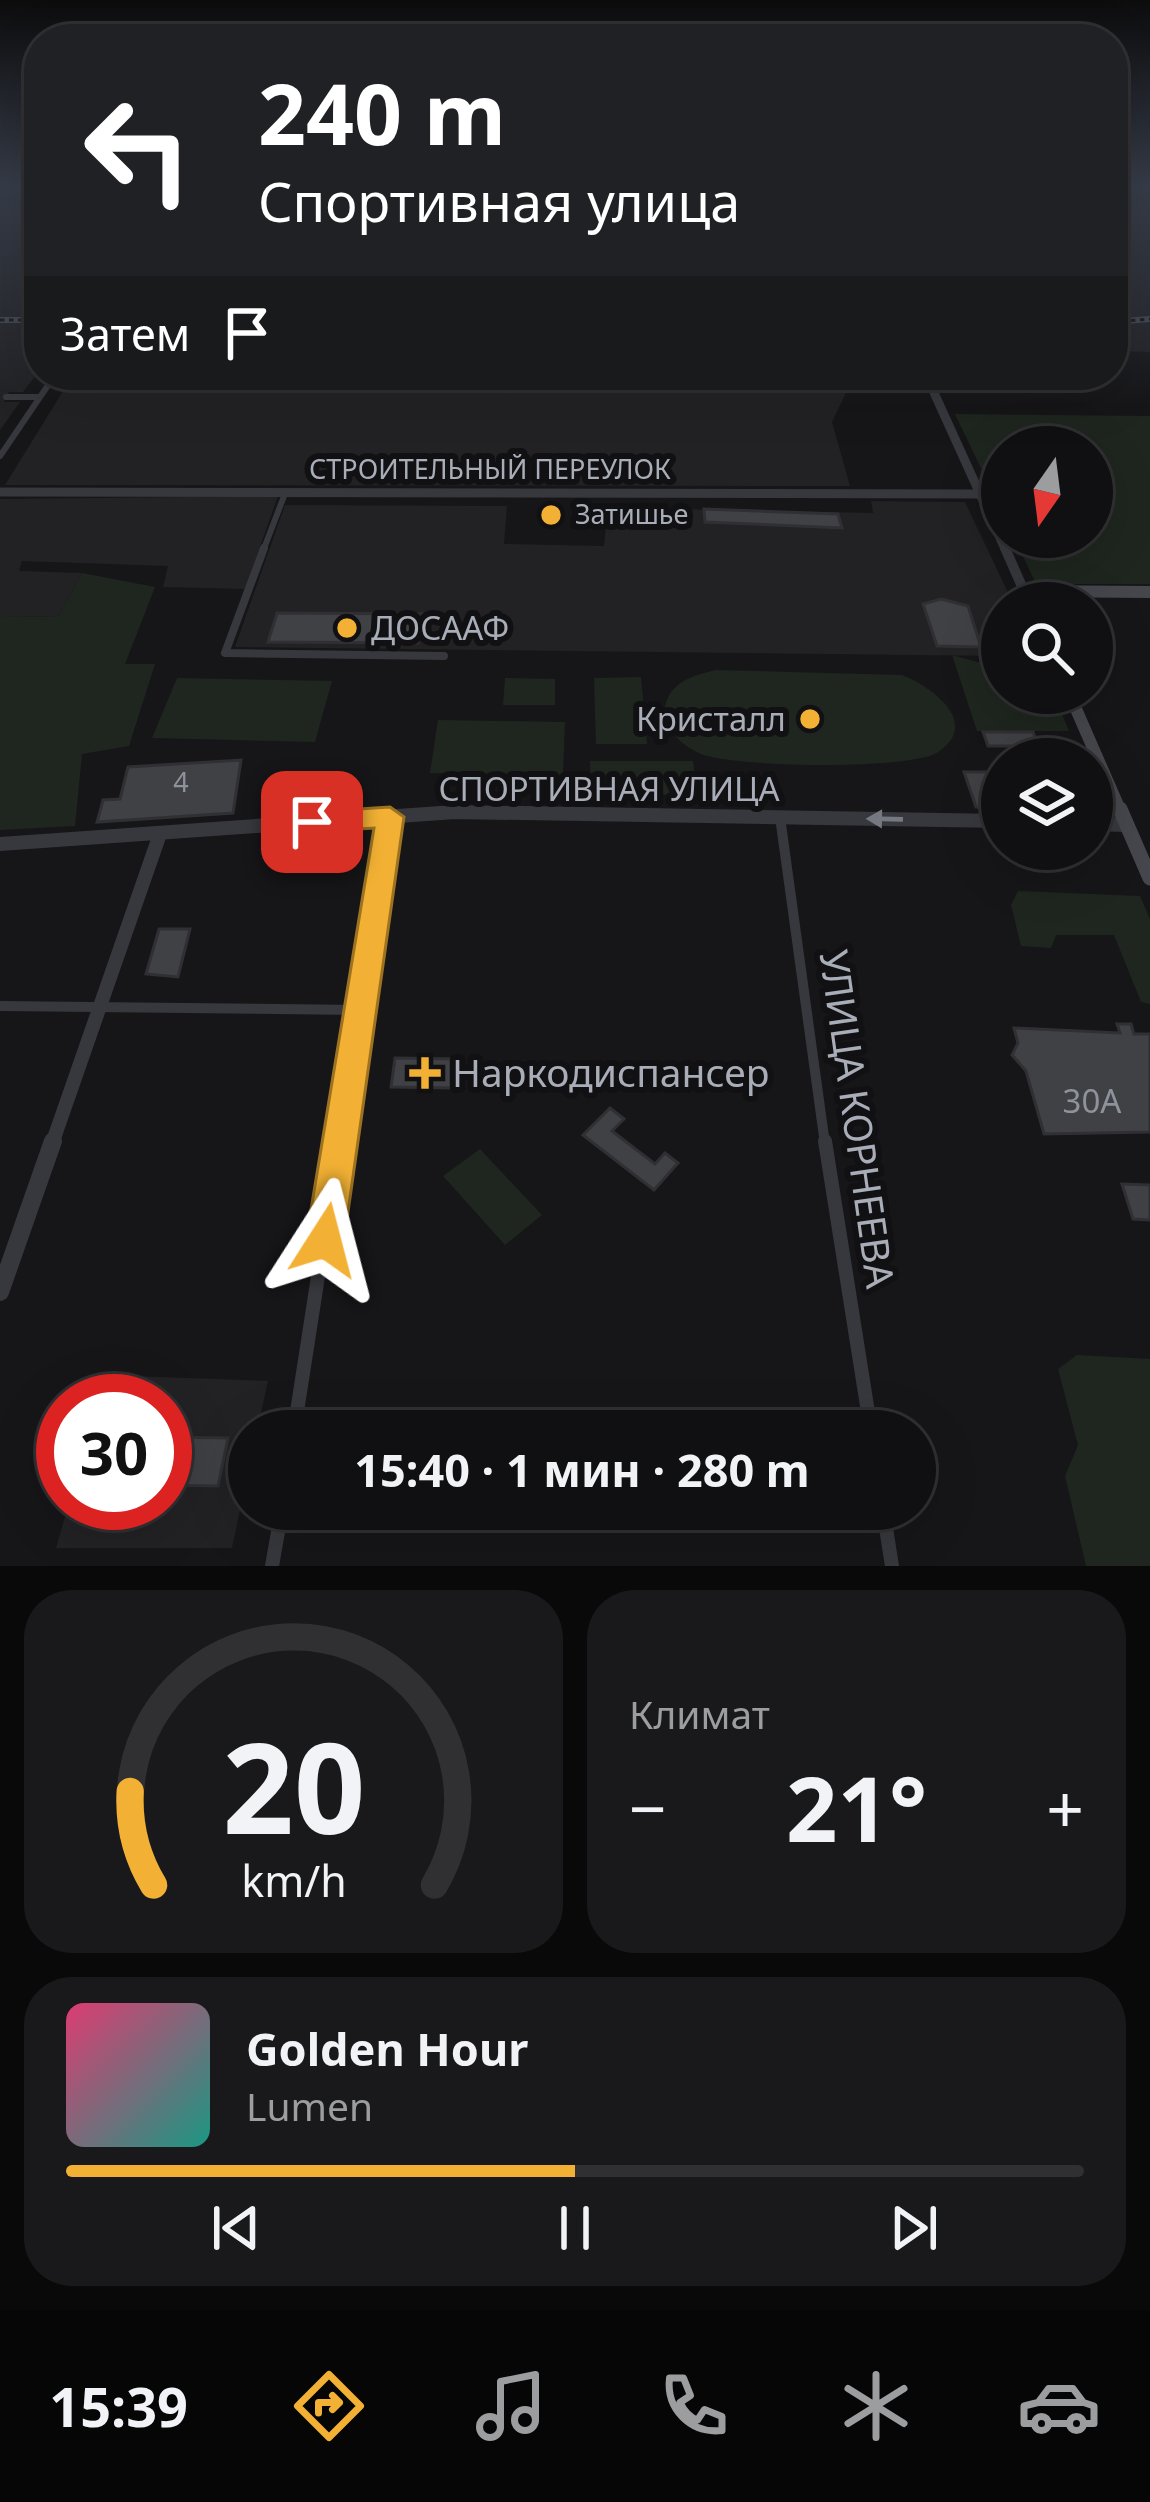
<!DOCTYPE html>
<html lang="ru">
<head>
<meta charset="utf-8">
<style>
	:root { --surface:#101012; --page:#19191b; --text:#f1f3f6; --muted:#9c9d9f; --line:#303032; --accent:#f2b134 }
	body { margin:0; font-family:"Noto Sans",sans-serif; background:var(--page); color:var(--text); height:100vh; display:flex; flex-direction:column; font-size:45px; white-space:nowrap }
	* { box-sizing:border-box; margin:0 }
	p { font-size:39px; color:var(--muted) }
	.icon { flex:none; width:66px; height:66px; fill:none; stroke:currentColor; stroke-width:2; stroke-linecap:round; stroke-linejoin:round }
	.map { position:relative; height:1566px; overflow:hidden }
	.side { display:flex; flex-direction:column; gap:24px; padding:24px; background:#09090a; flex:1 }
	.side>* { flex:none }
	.hud { position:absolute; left:24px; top:24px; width:1104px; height:366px; border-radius:48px; box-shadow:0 12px 48px #0002,0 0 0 3px var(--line); background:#202124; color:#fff; overflow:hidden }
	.needle { width:78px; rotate:194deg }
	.tools { position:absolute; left:981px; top:426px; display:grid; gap:24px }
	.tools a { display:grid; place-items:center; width:132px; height:132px; border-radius:50%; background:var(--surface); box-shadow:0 12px 48px #0002,0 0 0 3px var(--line); font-size:60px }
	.speed { position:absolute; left:36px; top:1374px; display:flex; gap:24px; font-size:60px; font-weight:700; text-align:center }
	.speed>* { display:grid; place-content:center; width:156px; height:156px; border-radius:50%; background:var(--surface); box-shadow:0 12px 48px #0002,0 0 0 3px var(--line); line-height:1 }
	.speed .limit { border:18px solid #d22; background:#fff; color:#111 }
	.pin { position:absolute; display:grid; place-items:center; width:102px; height:102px; color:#fff; margin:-51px; border-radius:24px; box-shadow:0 6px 18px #0006 }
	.me { position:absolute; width:132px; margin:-66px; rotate:9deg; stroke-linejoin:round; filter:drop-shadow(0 0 9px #0008) }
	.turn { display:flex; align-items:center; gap:42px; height:252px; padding:0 36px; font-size:54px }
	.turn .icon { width:156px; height:156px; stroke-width:2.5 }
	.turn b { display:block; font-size:84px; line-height:102px }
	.then { display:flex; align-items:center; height:114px; padding:0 36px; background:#0003; gap:24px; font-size:45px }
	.big { font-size:90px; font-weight:700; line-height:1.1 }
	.side .widget { flex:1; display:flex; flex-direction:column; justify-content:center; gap:18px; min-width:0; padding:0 42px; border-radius:48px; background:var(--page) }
	.side .dial { align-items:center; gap:0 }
	.dial svg { height:312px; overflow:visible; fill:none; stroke:var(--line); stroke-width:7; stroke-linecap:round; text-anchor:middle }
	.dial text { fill:var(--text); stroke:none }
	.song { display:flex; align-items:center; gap:36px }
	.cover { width:144px; height:144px; border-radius:18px; background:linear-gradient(135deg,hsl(340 70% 55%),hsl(170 70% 35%)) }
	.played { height:12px; border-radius:6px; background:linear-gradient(90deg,var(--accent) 50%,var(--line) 50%) }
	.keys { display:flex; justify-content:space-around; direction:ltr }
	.heat { display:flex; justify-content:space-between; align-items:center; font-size:66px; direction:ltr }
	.side .tiles { flex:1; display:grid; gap:24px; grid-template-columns:1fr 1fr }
	.widget:last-child { grid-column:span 2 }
	.trip { position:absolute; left:228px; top:1410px; width:708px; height:120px; border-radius:60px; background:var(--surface); box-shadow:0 12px 48px #0002,0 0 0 3px var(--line); font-weight:700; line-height:120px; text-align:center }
	.menu { display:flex; height:192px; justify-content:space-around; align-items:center; background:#060607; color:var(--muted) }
	.menu .icon { width:84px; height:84px }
	.menu .active { color:var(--accent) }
	.menu b { font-size:54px; color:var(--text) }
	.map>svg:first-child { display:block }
	.built { fill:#222225 }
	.green { fill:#1e261f }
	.building { fill:#404145; stroke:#303034; stroke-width:3 }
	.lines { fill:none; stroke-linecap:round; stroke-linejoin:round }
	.minor-far3 { stroke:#37383d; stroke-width:6 }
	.minor-far2 { stroke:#37383d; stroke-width:8 }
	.minor-far1 { stroke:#37383d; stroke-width:10 }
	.minor { stroke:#37383d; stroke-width:14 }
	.tertiary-far3 { stroke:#37383d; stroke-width:9 }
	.tertiary-far2 { stroke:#37383d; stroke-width:10 }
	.tertiary-far1 { stroke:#37383d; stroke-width:14 }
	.tertiary { stroke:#37383d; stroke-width:18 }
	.secondary-far1 { stroke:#45474d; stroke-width:12 }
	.secondary { stroke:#45474d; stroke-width:15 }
	.rail-casing { stroke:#4a4c52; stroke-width:6 }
	.rail { stroke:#111113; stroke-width:3; stroke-dasharray:4.5; stroke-linecap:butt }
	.oneway { fill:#757881 }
	.route { fill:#f2b134; stroke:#9d7322; stroke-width:3 }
	.poi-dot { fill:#f2b134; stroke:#111113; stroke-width:4.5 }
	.labels { text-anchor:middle; stroke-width:12; stroke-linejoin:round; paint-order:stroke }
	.far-street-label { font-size:27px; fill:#a8adb8; stroke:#111113 }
	.far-poi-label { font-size:27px; fill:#a8adb8; stroke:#111113; text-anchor:start }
	.number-label { font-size:27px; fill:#8e929b }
	.poi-label { font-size:33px; fill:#a8adb8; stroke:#111113; text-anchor:start }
	.street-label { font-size:33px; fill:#a8adb8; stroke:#111113 }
	.near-number-label { font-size:33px; fill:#8e929b }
	.near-poi-label { font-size:39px; fill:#a8adb8; stroke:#111113; text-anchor:start }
	.near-street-label { font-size:39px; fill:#a8adb8; stroke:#111113 }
</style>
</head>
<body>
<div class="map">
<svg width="1150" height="1566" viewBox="0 0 1150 1566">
	<rect width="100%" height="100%" fill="#161618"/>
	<path class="built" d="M0 186H39V348L32 359 39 361V371L23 392H9L4 402H20L0 430Z
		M1113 186H1150V352L1113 351Z
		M73 375 196 379 198 375H799L818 387 853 378 832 422 850 486 5 485Z
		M278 496 245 589 163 587 168 566 22 561 19 571 82 573 58 617 0 616V499Z
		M871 501 965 502 1013 603H1002V656L235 647 285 505 507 506 504 544 604 546 606 527 676 528 674 509 873 513Z
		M105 1375 268 1381 257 1431H249V1468L232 1548H56L69 1503H165V1401H98Z"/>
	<path class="green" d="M955 414 1150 416V584H1036L1014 537H1092V447H1002V512Z
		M82 573 155 587 125 664H155L129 746 82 754 75 826 0 830V616L58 617Z
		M952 655 1002 669V693H1053L1069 731H977Z
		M716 670 902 675C931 686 982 723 938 752 910 771 733 767 701 754 682 746 671 734 664 716 665 684 689 676 716 670Z
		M641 677 647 744H596L594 678Z
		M177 678 332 681 315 742 152 738Z
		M505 678 555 679V705H503Z
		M438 720 565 722 563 775 430 773Z
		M590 761H693L697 795 591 794Z
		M1018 891 1140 896 1150 919V1004L1141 1002 1114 935H1056L1051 948 1021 946 1011 905Z
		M480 1149 542 1215 505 1245 443 1176Z
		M1077 1355 1150 1359V1566H1086L1065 1476 1078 1445 1058 1369Z"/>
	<path class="building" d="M704 509 838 514 842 528 705 522Z
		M941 599 968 606 981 647 937 646 923 604Z
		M277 613 423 614 418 643 268 642Z
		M983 732H1033L1044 759H1017L1011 746H988Z
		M241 760 233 813 97 822 103 800 120 799 128 767Z
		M964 772H1002V810L976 807Z
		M159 929H190L178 977 146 974Z
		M1117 1024H1131L1134 1034H1150V1132L1044 1134 1026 1071 1012 1055 1018 1043 1014 1028 1120 1033Z
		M395 1058 458 1059 455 1088 391 1087Z
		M610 1108 624 1119 612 1131 655 1164 665 1153 678 1163 654 1190 583 1135Z
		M1122 1184 1150 1185V1220L1133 1219Z
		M165 1437 228 1438 218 1486 165 1485Z"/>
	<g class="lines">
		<path class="minor-far3" d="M6 397H40
			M0 456 55 375
			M263 551 286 491"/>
		<path class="minor-far2" d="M264 548 225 653 444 656"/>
		<path class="minor-far1" d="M780 817 825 1144
			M0 1006 362 1010
			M339 1144 390 817"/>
		<path class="minor" d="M825 1141 871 1431
			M294 1431 339 1141
			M883 1509 892 1566
			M272 1566 282 1509"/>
		<path class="tertiary-far3" d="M926 375 1006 551
			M0 492 980 494"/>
		<path class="tertiary-far2" d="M1005 548 1024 591"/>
		<path class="tertiary-far1" d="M1092 824 1126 825
			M0 844 455 812 1002 821
			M52 1144 160 834"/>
		<path class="tertiary" d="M0 1292 53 1141"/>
		<path class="secondary-far1" d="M1029 603 1024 591 1150 592
			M1069 693 1121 812"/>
		<path class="secondary" d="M1120 809 1150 878"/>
		<defs>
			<path id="rail" d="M0 320H39
				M1113 322 1150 319"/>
		</defs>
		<use href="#rail" class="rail-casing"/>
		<use href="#rail" class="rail"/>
	</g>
	<defs><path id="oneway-solid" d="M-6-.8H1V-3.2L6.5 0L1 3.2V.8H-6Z" transform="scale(3)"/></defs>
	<use class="oneway" href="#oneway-solid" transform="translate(885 819) rotate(-179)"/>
	<linearGradient id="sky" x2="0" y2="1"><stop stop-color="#0c0c0d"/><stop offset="0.46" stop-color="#363c48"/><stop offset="1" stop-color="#363c48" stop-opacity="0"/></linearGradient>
	<rect width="1150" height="406" fill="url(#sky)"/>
	<path class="route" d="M390 807 404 817 344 1240 339 1252 325 1258 312 1252 306 1240 374 828 312 832 298 822 312 812Z"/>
	<g class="poi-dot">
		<circle cx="551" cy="515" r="12"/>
		<circle cx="347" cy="628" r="12"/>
		<circle cx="810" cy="719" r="12"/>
		<path d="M419 1055h12v12h12v12h-12v12h-12v-12h-12v-12h12z"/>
	</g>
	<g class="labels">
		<g class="far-street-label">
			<text x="490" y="479">СТРОИТЕЛЬНЫЙ ПЕРЕУЛОК</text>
		</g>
		<g class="far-poi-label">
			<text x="575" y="524">Затишье</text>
		</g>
		<g class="number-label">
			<text x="181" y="792">4</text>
		</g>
		<g class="poi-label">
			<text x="371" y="640">ДОСААФ</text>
			<text x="786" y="731" text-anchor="end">Кристалл</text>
		</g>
		<g class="street-label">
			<text x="609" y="801">СПОРТИВНАЯ УЛИЦА</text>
		</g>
		<g class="near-number-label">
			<text x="1092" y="1113">30А</text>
		</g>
		<g class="near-poi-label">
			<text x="452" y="1087">Наркодиспансер</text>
		</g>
		<g class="near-street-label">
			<text transform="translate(857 1119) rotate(82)" y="14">УЛИЦА КОРНЕЕВА</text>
		</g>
	</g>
</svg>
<div class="tools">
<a><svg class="needle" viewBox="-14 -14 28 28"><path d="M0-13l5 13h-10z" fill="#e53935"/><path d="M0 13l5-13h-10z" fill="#9c9d9f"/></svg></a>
<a><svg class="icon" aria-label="search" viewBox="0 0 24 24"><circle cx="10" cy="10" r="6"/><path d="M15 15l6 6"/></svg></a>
<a><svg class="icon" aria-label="layers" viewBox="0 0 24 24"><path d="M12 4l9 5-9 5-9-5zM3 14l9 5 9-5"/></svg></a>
</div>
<div class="speed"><div class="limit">30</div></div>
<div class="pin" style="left:312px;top:822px;background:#d93025"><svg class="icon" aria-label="arrive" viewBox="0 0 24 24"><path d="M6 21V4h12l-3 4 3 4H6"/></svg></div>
<svg class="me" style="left:325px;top:1240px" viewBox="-20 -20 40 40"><path d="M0-17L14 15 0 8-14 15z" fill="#f2b134" stroke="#fff" stroke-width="4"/></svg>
<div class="trip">15:40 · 1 мин · 280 m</div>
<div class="hud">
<div class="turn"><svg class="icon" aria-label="left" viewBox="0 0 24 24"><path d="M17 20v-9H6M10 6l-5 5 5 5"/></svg><div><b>240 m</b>Спортивная улица</div></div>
<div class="then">Затем<svg class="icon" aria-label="arrive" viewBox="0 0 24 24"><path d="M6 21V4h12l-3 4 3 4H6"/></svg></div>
</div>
</div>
<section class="side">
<div class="tiles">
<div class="widget dial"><svg viewBox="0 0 100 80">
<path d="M14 69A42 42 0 1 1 86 69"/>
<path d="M14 69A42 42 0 0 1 8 45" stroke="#f2b134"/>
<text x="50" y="56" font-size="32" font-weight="700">20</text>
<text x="50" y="72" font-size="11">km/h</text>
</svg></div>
<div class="widget"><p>Климат</p>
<div class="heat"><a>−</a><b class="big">21°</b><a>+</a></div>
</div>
<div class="widget">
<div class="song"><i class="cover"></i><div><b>Golden Hour</b><p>Lumen</p></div></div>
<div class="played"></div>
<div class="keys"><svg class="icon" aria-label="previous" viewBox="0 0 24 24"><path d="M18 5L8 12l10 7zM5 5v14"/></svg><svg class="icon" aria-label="pause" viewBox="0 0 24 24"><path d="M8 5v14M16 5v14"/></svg><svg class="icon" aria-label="next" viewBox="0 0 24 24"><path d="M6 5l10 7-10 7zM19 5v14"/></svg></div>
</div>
</div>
</section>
<nav class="menu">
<b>15:39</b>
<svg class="icon active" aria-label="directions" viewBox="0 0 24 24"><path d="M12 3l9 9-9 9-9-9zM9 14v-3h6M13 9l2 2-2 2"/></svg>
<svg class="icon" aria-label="music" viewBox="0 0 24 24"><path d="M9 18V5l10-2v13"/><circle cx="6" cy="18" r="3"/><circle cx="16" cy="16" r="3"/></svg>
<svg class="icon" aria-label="phone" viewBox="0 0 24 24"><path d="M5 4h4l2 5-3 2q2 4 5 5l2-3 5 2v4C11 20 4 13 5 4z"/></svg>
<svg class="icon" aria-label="climate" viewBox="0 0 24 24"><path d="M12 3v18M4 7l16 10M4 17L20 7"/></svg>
<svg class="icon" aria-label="car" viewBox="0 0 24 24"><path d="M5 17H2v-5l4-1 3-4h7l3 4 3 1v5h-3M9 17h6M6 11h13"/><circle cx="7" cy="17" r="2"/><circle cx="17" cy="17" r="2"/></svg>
</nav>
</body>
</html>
